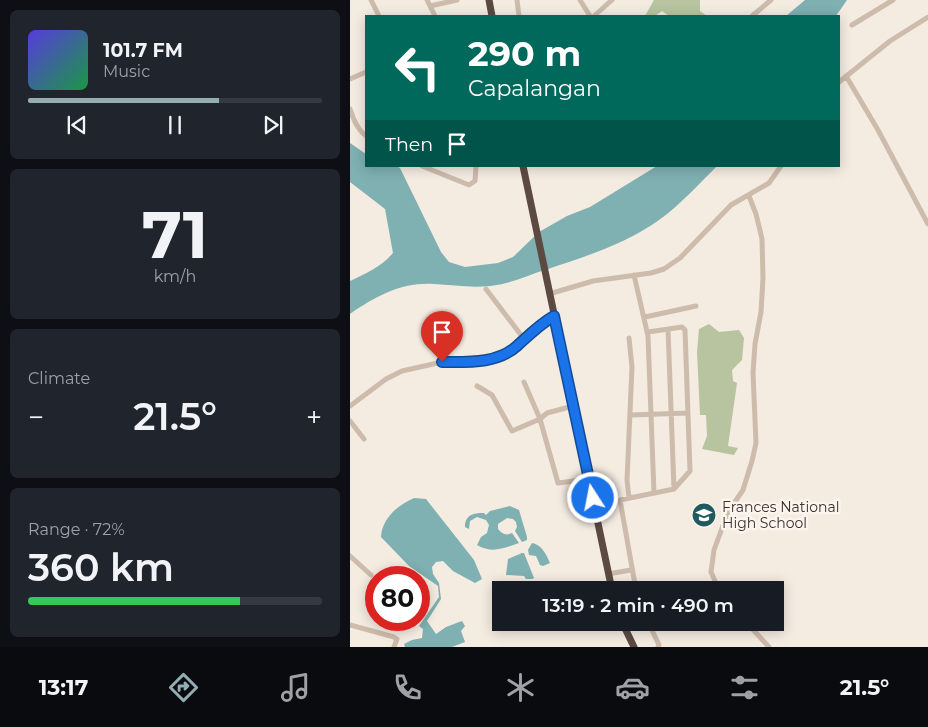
<!DOCTYPE html>
<html lang="en">
<head>
<meta charset="utf-8">
<style>
	:root { --surface:#171b24; --page:#20242c; --text:#f1f3f6; --muted:#9ea1a6; --line:#363941; --accent:#92aeb2 }
	body { margin:0; font-family:Montserrat,sans-serif; background:var(--page); color:var(--text); height:100vh; display:flex; flex-direction:column; font-size:19px; white-space:nowrap }
	* { box-sizing:border-box; margin:0 }
	p { font-size:16px; color:var(--muted) }
	.icon { flex:none; width:28px; height:28px; fill:none; stroke:currentColor; stroke-width:2; stroke-linecap:round; stroke-linejoin:round }
	.map { position:relative; flex:1; overflow:hidden }
	.side { display:flex; flex-direction:column; gap:10px; padding:10px; background:#0d0f14; width:350px }
	.side>* { flex:none }
	.top-card { position:absolute; left:15px; top:15px; width:475px; height:152px; border-radius:0px; box-shadow:0 2px 12px #0003; background:#00695c; color:#fff; overflow:hidden }
	.speed { position:absolute; left:15px; top:566px; display:flex; gap:10px; font-size:25px; font-weight:700; text-align:center }
	.speed>* { display:grid; place-content:center; width:65px; height:65px; border-radius:50%; background:var(--surface); box-shadow:0 2px 12px #0003; line-height:1 }
	.speed .limit { border:8px solid #d22; background:#fff; color:#111 }
	.pin { position:absolute; display:grid; place-items:center; width:42px; height:42px; color:#fff; margin:-51px -21px; border-radius:50% 50% 50% 0; rotate:-45deg; box-shadow:0 0 5px #0007 }
	.pin .icon { rotate:45deg }
	.me { position:absolute; width:55px; margin:-28px; rotate:349deg; stroke-linejoin:round; filter:drop-shadow(0 0 4px #0008) }
	.turn { display:flex; align-items:center; gap:18px; height:105px; padding:0 20px; font-size:22px }
	.turn .icon { width:65px; height:65px; stroke-width:2.5 }
	.turn b { display:block; font-size:35px; line-height:42px }
	.then { display:flex; align-items:center; height:48px; padding:0 20px; background:#0003; gap:10px; font-size:19px }
	.big { font-size:38px; font-weight:600; line-height:1.1 }
	.side .tile { flex:1; display:flex; flex-direction:column; justify-content:center; gap:8px; min-width:0; padding:0 18px; border-radius:8px; background:var(--page) }
	.side .dial { align-items:center; gap:0 }
	.dial b { font-size:65px; line-height:1 }
	.song { display:flex; align-items:center; gap:15px }
	.cover { width:60px; height:60px; border-radius:8px; background:linear-gradient(135deg,hsl(250 70% 55%),hsl(140 70% 35%)) }
	.played { height:5px; border-radius:2px; background:linear-gradient(90deg,var(--accent) 65%,var(--line) 65%) }
	.keys { display:flex; justify-content:space-around; direction:ltr }
	.heat { display:flex; justify-content:space-between; align-items:center; font-size:28px; direction:ltr }
	.charge { height:8px; border-radius:4px; background:linear-gradient(90deg,#34c759 72%,var(--line) 0) }
	.trip { position:absolute; left:142px; top:581px; width:292px; height:50px; border-radius:0px; background:var(--surface); box-shadow:0 2px 12px #0003; font-weight:600; line-height:50px; text-align:center }
	.tab-bar { display:flex; height:80px; justify-content:space-around; align-items:center; background:#090b0e; color:var(--muted) }
	.tab-bar .icon { width:35px; height:35px }
	.tab-bar .current { color:var(--accent) }
	.tab-bar b { font-size:22px; color:var(--text) }
	main { display:flex; flex:1; min-height:0 }
	.map>svg:first-child { display:block }
	.green { fill:#b8c4a0 }
	.water { fill:#7fb0b2 }
	.lines { fill:none; stroke-linecap:round; stroke-linejoin:round }
	.minor { stroke:#cdbbac; stroke-width:5 }
	.highway { stroke:#5c4a42; stroke-width:7 }
	.route-casing { stroke:#114b97; stroke-width:12 }
	.route { stroke:#1a73e8; stroke-width:9 }
	.labels { text-anchor:middle; stroke-width:5; stroke-linejoin:round; paint-order:stroke }
	.poi-label { font-size:14px; fill:#3b302b; stroke:#fbf5ee; text-anchor:start }
</style>
</head>
<body>
<main>
<section class="side">
<div class="tile">
<div class="song"><i class="cover"></i><div><b>101.7 FM</b><p>Music</p></div></div>
<div class="played"></div>
<div class="keys"><svg class="icon" aria-label="previous" viewBox="0 0 24 24"><path d="M18 5L8 12l10 7zM5 5v14"/></svg><svg class="icon" aria-label="pause" viewBox="0 0 24 24"><path d="M8 5v14M16 5v14"/></svg><svg class="icon" aria-label="next" viewBox="0 0 24 24"><path d="M6 5l10 7-10 7zM19 5v14"/></svg></div>
</div>
<div class="tile dial"><b>71</b><p>km/h</p></div>
<div class="tile"><p>Climate</p>
<div class="heat"><a>−</a><b class="big">21.5°</b><a>+</a></div>
</div>
<div class="tile"><p>Range · 72%</p><b class="big">360 km</b><div class="charge"></div></div>
</section>
<div class="map">
<svg width="578" height="647" viewBox="0 0 578 647">
	<rect width="100%" height="100%" fill="#f4ebe1"/>
	<path class="green" d="M304 0H350V11L357 16H319L312 11 305 16H295Z
		M359 324 369 332 389 330 394 338 392 360 382 370 383 381 387 383 378 446 388 448 384 455 352 449 357 436 356 415H350L347 352 349 329Z"/>
	<path class="water" d="M455 0H497L486 16H436Z
		M0 143 16 154V166H46L50 168 91 252 99 262 115 267 148 263 163 257 189 232 217 216 240 207 307 166H367C348 185 330 205 309 220 276 244 236 256 198 269 178 275 161 284 140 286 120 288 103 285 84 284 52 282 26 296 0 314V281C17 273 31 267 43 253L35 209 0 182Z
		M64 498 76 499 124 560 132 579 125 583 103 571 93 561 86 562 82 567 83 574 89 583 91 599 77 621 86 634 96 627 112 621 115 626 111 631 115 642 102 647H55L54 644 62 640 72 638 73 629 69 626 89 597 88 586 59 566 31 537C32 518 48 505 64 498Z
		M160 506 169 510 177 537V540L172 542 165 531 167 527 166 522 163 519 157 518 148 524V529C152 534 156 536 162 533L169 543C153 548 143 554 127 545L131 537 137 533 139 525 136 520 127 517 120 521 119 529 115 527C115 515 123 513 134 513L136 515 140 511Z
		M182 543C192 545 196 554 200 563L193 566 190 565 186 556 179 555 178 550Z
		M172 553H174L184 578 182 579H176L174 576 156 575 158 559Z"/>
	<g class="lines">
		<path class="minor" d="M21 0 29 16
			M77 0 85 16
			M167 0 169 16
			M230 0 240 16
			M80 6 107 0
			M244 16 262 0
			M402 16 421 0
			M502 25 543 0
			M496 76 528 130 578 224
			M0 79 16 72
			M489 82 540 41 578 17
			M0 109C3 119 8 130 16 136
			M72 166 119 185 125 181 126 166
			M284 275 298 336 304 493
			M136 289 174 339
			M199 294 243 281 301 273 314 269 330 258 381 205 419 183 431 166
			M295 317 346 306
			M318 329 324 489
			M279 338 282 367 277 480 279 498
			M174 382 190 419 208 483 239 479
			M127 386 142 395 162 431 190 419 197 413 223 406
			M0 406 36 379 52 371 92 362 134 361 151 356 167 346 174 339 204 316
			M281 415 338 413
			M0 421 14 439
			M0 556 21 575
			M258 574 281 570
			M286 590 270 500 324 489 340 471 335 330 332 327 298 332
			M369 590 361 572 364 550 378 512 393 490 402 461 406 443 403 373 405 344 411 312 413 278 412 239 406 214 399 196
			M298 622 309 645 308 647
			M396 622 419 647
			M0 625 44 637 47 639 44 647"/>
		<path class="highway" d="M139 0 142 16
			M173 166 262 590
			M272 622 284 647"/>
	</g>
	<g class="lines">
		<defs>
			<path id="route" d="M92 362C118 362 147 364 167 346 179 335 190 324 204 316L243 498"/>
		</defs>
		<use href="#route" class="route-casing"/>
		<use href="#route" class="route"/>
	</g>
	<defs>
		<symbol id="school-disc" viewBox="-11 -11 22 22"><circle r="9.5" fill="#1f5a5e" stroke="#fbf5ee"/><path d="M0-5L7-2L0 1L-7-2ZM-4 1L0 2.5L4 1V4Q0 6-4 4Z" fill="#fff"/></symbol>
	</defs>
	<g fill-rule="evenodd">
		<use href="#school-disc" x="340" y="501" width="28" height="28"/>
	</g>
	<g class="labels">
		<g class="poi-label">
			<text x="372" y="512">Frances National<tspan x="372" dy="16">High School</tspan></text>
		</g>
	</g>
</svg>
<div class="speed"><div class="limit">80</div></div>
<div class="pin" style="left:92px;top:362px;background:#d93025"><svg class="icon" aria-label="arrive" viewBox="0 0 24 24"><path d="M6 21V4h12l-3 4 3 4H6"/></svg></div>
<svg class="me" style="left:243px;top:498px" viewBox="-20 -20 40 40"><circle r="17" fill="#1a73e8" stroke="#fff" stroke-width="3"/><path d="M0-11L8 9 0 5-8 9z" fill="#fff"/></svg>
<div class="trip">13:19 · 2 min · 490 m</div>
<div class="top-card">
<div class="turn"><svg class="icon" aria-label="left" viewBox="0 0 24 24"><path d="M17 20v-9H6M10 6l-5 5 5 5"/></svg><div><b>290 m</b>Capalangan</div></div>
<div class="then">Then<svg class="icon" aria-label="arrive" viewBox="0 0 24 24"><path d="M6 21V4h12l-3 4 3 4H6"/></svg></div>
</div>
</div>
</main>
<nav class="tab-bar">
<b>13:17</b>
<svg class="icon current" aria-label="directions" viewBox="0 0 24 24"><path d="M12 3l9 9-9 9-9-9zM9 14v-3h6M13 9l2 2-2 2"/></svg>
<svg class="icon" aria-label="music" viewBox="0 0 24 24"><path d="M9 18V5l10-2v13"/><circle cx="6" cy="18" r="3"/><circle cx="16" cy="16" r="3"/></svg>
<svg class="icon" aria-label="phone" viewBox="0 0 24 24"><path d="M5 4h4l2 5-3 2q2 4 5 5l2-3 5 2v4C11 20 4 13 5 4z"/></svg>
<svg class="icon" aria-label="climate" viewBox="0 0 24 24"><path d="M12 3v18M4 7l16 10M4 17L20 7"/></svg>
<svg class="icon" aria-label="car" viewBox="0 0 24 24"><path d="M5 17H2v-5l4-1 3-4h7l3 4 3 1v5h-3M9 17h6M6 11h13"/><circle cx="7" cy="17" r="2"/><circle cx="17" cy="17" r="2"/></svg>
<svg class="icon" aria-label="filters" viewBox="0 0 24 24"><path d="M4 7h16M4 17h16"/><circle cx="9" cy="7" r="2"/><circle cx="15" cy="17" r="2"/></svg>
<b>21.5°</b>
</nav>
</body>
</html>
